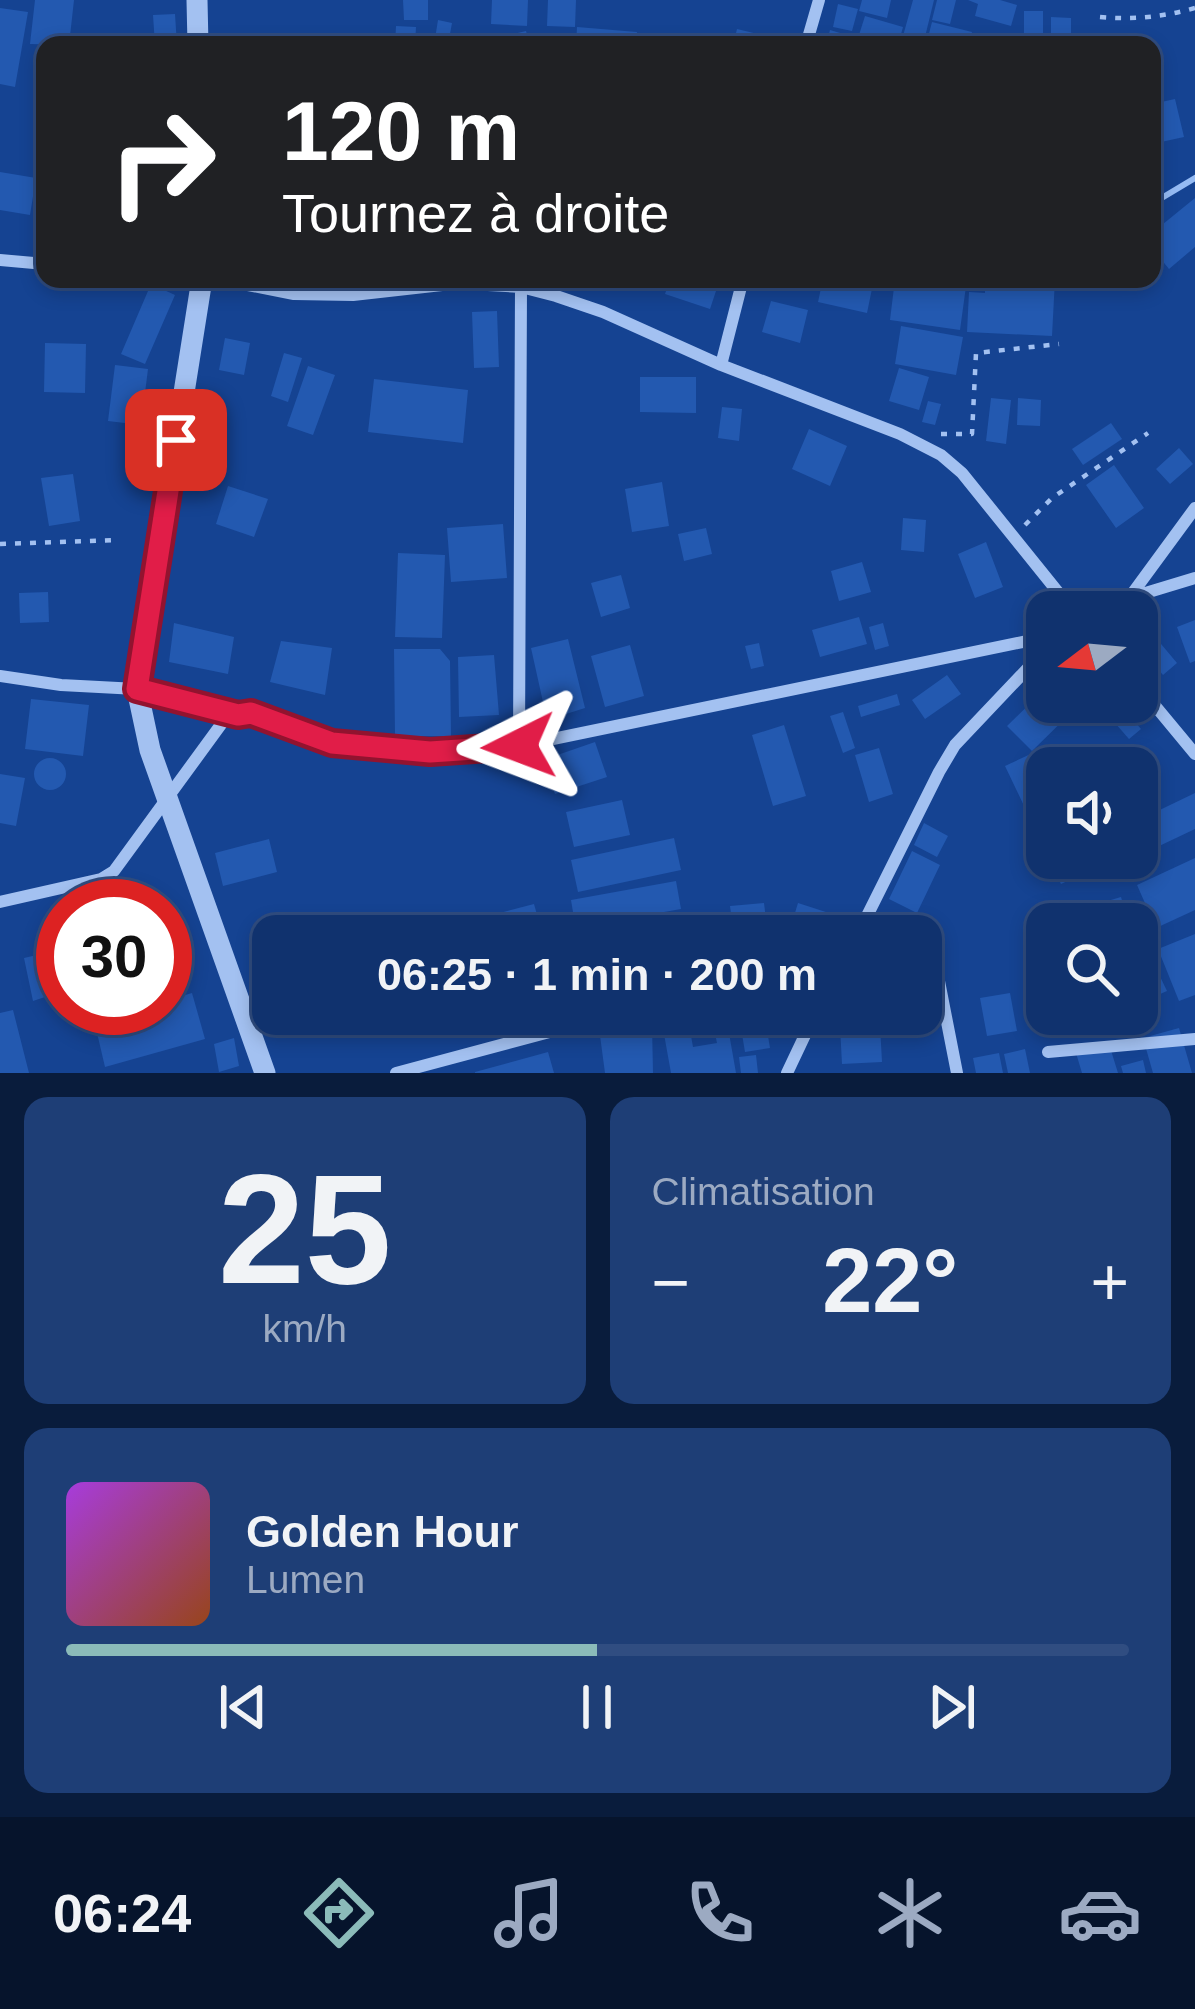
<!DOCTYPE html>
<html lang="fr">
<head>
<meta charset="utf-8">
<style>
	:root { --surface:#10326e; --page:#1e3e76; --text:#f1f3f6; --muted:#9caac2; --line:#304d81; --accent:#8bbbb9 }
	body { margin:0; font-family:Helvetica,sans-serif; background:var(--page); color:var(--text); height:100vh; display:flex; flex-direction:column; font-size:45px; white-space:nowrap }
	* { box-sizing:border-box; margin:0 }
	p { font-size:39px; color:var(--muted) }
	.icon { flex:none; width:66px; height:66px; fill:none; stroke:currentColor; stroke-width:2; stroke-linecap:round; stroke-linejoin:round }
	.map { position:relative; height:1073px; overflow:hidden }
	.side { display:flex; flex-direction:column; gap:24px; padding:24px; background:#091c3c; flex:1 }
	.side>* { flex:none }
	.banner { position:absolute; left:36px; top:36px; width:1125px; height:252px; border-radius:24px; box-shadow:0 6px 18px #0003,0 0 0 3px var(--line); background:#202124; color:#fff; overflow:hidden }
	.needle { width:78px; rotate:254deg }
	.controls { position:absolute; left:1026px; top:591px; display:grid; gap:24px }
	.controls a { display:grid; place-items:center; width:132px; height:132px; border-radius:24px; background:var(--surface); box-shadow:0 6px 18px #0003,0 0 0 3px var(--line); font-size:60px }
	.speed { position:absolute; left:36px; top:879px; display:flex; gap:24px; font-size:60px; font-weight:700; text-align:center }
	.speed>* { display:grid; place-content:center; width:156px; height:156px; border-radius:50%; background:var(--surface); box-shadow:0 6px 18px #0003,0 0 0 3px var(--line); line-height:1 }
	.speed .limit { border:18px solid #d22; background:#fff; color:#111 }
	.pin { position:absolute; display:grid; place-items:center; width:102px; height:102px; color:#fff; margin:-51px; border-radius:24px; box-shadow:0 6px 18px #0006 }
	.me { position:absolute; width:132px; margin:-66px; rotate:267deg; stroke-linejoin:round; filter:drop-shadow(0 0 9px #0008) }
	.turn { display:flex; align-items:center; gap:42px; height:252px; padding:0 48px; font-size:54px }
	.turn .icon { width:156px; height:156px; stroke-width:2.5 }
	.turn b { display:block; font-size:84px; line-height:102px }
	.big { font-size:90px; font-weight:600; line-height:1.1 }
	.side .tile { flex:1; display:flex; flex-direction:column; justify-content:center; gap:18px; min-width:0; padding:0 42px; border-radius:24px; background:var(--page) }
	.side .dial { align-items:center; gap:0 }
	.dial b { font-size:156px; line-height:1 }
	.song { display:flex; align-items:center; gap:36px }
	.cover { width:144px; height:144px; border-radius:18px; background:linear-gradient(135deg,hsl(280 70% 55%),hsl(20 70% 35%)) }
	.played { height:12px; border-radius:6px; background:linear-gradient(90deg,var(--accent) 50%,var(--line) 50%) }
	.keys { display:flex; justify-content:space-around; direction:ltr }
	.heat { display:flex; justify-content:space-between; align-items:center; font-size:66px; direction:ltr }
	.side .tiles { flex:1; display:grid; gap:24px; grid-template-columns:1fr 1fr }
	.tile:last-child { grid-column:span 2 }
	.trip { position:absolute; left:252px; top:915px; width:690px; height:120px; border-radius:24px; background:var(--surface); box-shadow:0 6px 18px #0003,0 0 0 3px var(--line); font-weight:600; line-height:120px; text-align:center }
	.dock { display:flex; height:192px; justify-content:space-around; align-items:center; background:#06142c; color:var(--muted) }
	.dock .icon { width:84px; height:84px }
	.dock .active { color:var(--accent) }
	.dock b { font-size:54px; color:var(--text) }
	.map>svg:first-child { display:block }
	.lines { fill:none; stroke-linecap:round; stroke-linejoin:round }
	.stream { stroke:#95bbf4; stroke-width:6 }
	.building { fill:#2359b0 }
	.path { stroke:#a3c1f1; stroke-width:4.5; stroke-dasharray:6 9; stroke-linecap:butt }
	.minor { stroke:#a3c1f1; stroke-width:12 }
	.tertiary { stroke:#a3c1f1; stroke-width:21 }
	.route-casing { stroke:#92132f; stroke-width:30 }
	.route { stroke:#e11d48; stroke-width:21 }
</style>
</head>
<body>
<div class="map">
<svg width="1195" height="1073" viewBox="0 0 1195 1073">
	<rect width="100%" height="100%" fill="#154392"/>
	<g class="lines">
		<path class="stream" d="M1155 202 1195 178"/>
	</g>
	<path class="building" d="M35 0H74L69 45 30 44Z
		M403 0H428V20H404Z
		M492 0H528L527 26 491 24Z
		M548 0H576L575 27 547 26Z
		M862 0H891L887 18 859 11Z
		M913 0H934L924 41 903 36Z
		M937 0H956L950 24 932 20Z
		M968 0H1000L1017 5 1011 26 975 16 978 4Z
		M838 4 858 9 852 31 833 27Z
		M0 8 28 12 15 87 0 84Z
		M1024 11H1043V44H1024Z
		M175 14 177 45H155L153 15Z
		M865 16 903 27 898 45 859 35Z
		M1051 17 1071 18V36H1051Z
		M438 20 452 23 448 45H434Z
		M932 22 972 32 969 45H926Z
		M396 26 416 27 415 45H395Z
		M577 27 637 32 636 45H576Z
		M737 29 775 38 774 45H733Z
		M830 30 877 44V45H826Z
		M526 31 530 45H494L492 39Z
		M1107 39V45H1079V40Z
		M1175 99 1184 137 1152 144V104Z
		M0 172 36 178 30 215 0 210Z
		M1195 198V247L1169 269 1152 248V233Z
		M670 279H720L710 309 665 294Z
		M823 279H874L867 313 818 302Z
		M895 279H967L960 330 890 320Z
		M985 279H1055L1052 336 967 332 969 292 985 293Z
		M151 284 175 295 145 364 121 354Z
		M771 301 808 310 800 343 762 332Z
		M497 311 499 367 474 368 472 312Z
		M901 326 963 337 956 375 895 364Z
		M225 338 250 343 244 375 219 370Z
		M45 343 86 344 85 393 44 392Z
		M284 353 302 358 288 402 271 396Z
		M115 365 148 369 141 425 108 421Z
		M308 366 335 375 313 435 287 426Z
		M899 368 929 377 919 410 889 401Z
		M640 377H696V413L640 412Z
		M374 379 468 390 463 443 368 432Z
		M991 398 1011 400 1006 444 986 441Z
		M1018 398 1041 400 1040 426 1017 425Z
		M928 401 941 404 935 425 922 422Z
		M722 407 742 409 739 441 718 438Z
		M1111 423 1122 439 1083 465 1072 449Z
		M809 429 847 446 830 486 792 469Z
		M1179 448 1193 464 1170 484 1156 469Z
		M1114 465 1144 508 1116 528 1086 485Z
		M73 474 80 521 49 526 41 478Z
		M662 482 669 526 632 532 625 489Z
		M228 486 268 499 254 537 216 524Z
		M903 518 926 520 924 552 901 550Z
		M503 524 507 578 451 582 447 528Z
		M706 528 712 554 684 561 678 534Z
		M986 542 1003 587 975 598 958 554Z
		M398 553 445 555 442 638 395 637Z
		M862 562 871 592 839 601 831 571Z
		M621 575 630 608 601 617 591 583Z
		M48 592 49 622 20 623 19 593Z
		M859 617 867 644 820 657 812 630Z
		M1195 620V661L1190 663 1177 627Z
		M174 623 234 637 228 674 169 662Z
		M883 623 889 646 875 650 869 627Z
		M1151 632 1177 663 1163 675 1137 645Z
		M568 639 585 708 547 720 531 648Z
		M281 641 332 648 325 695 270 682Z
		M759 643 764 666 751 669 745 646Z
		M630 645 644 696 605 707 591 656Z
		M394 649H440L450 661 451 736H395Z
		M494 655 499 715 459 717 458 657Z
		M947 675 961 694 925 719 912 700Z
		M1047 687V702H1082L1032 751 1007 726Z
		M897 694 900 705 861 717 858 706Z
		M31 699 89 705 83 756 25 749Z
		M1107 702H1118L1141 729 1129 739 1101 707Z
		M843 712 855 748 843 753 830 716Z
		M784 725 806 796 773 806 752 735Z
		M595 742 607 777 555 794 543 760Z
		M879 748 893 794 869 802 855 755Z
		M1035 752 1047 777V854L1005 766Z
		M34 774a16 16 0 1 1 32 0a16 16 0 1 1-32 0Z
		M0 774 25 778 16 826 0 823Z
		M1195 793V829L1155 848 1141 819Z
		M622 800 630 835 574 847 566 812Z
		M924 823 948 836 937 857 914 845Z
		M674 838 681 870 578 892 571 860Z
		M269 839 277 872 223 886 215 853Z
		M912 851 940 865 917 913 889 899Z
		M1049 858H1085L1091 870 1061 884Z
		M1195 858V910L1156 928 1137 885Z
		M676 881 681 909 630 918 634 936H577L571 900Z
		M129 882 138 906H73L72 903Z
		M1121 897 1129 924H1110L1104 902Z
		M764 903 768 936H734L730 906Z
		M798 903 829 913 822 936H811L790 929Z
		M534 904 543 936H502L496 914Z
		M785 912V931H776L775 913Z
		M711 913 716 936H653L650 924Z
		M476 924 478 936H432V934Z
		M1195 934V995L1179 1001 1158 949Z
		M62 949 63 991 33 1001 24 958Z
		M1154 964 1167 991 1137 1004V972Z
		M1047 991V1014H1053L1054 1020 1038 1023 1031 994Z
		M192 993 205 1039 105 1067 94 1020 139 1008H165V1001Z
		M1010 993 1017 1031 987 1036 980 998Z
		M13 1010 29 1073H0V1013Z
		M451 1014H497L499 1021 455 1032Z
		M747 1014H758L761 1028 735 1032 732 1017Z
		M726 1016 736 1073H671L664 1034 690 1030 693 1047 717 1043 712 1019Z
		M652 1025 653 1073H605L599 1028Z
		M880 1025 882 1062 842 1064 840 1027Z
		M1179 1028 1192 1073H1153L1143 1038Z
		M767 1030 770 1048 745 1052 742 1034Z
		M234 1038 239 1066 219 1072 214 1044Z
		M1109 1044 1118 1073H1082L1076 1053Z
		M1025 1049 1030 1073H1008L1004 1054Z
		M548 1052 554 1073H475V1072Z
		M999 1053 1003 1073H976L973 1058Z
		M756 1055 758 1073H741L739 1057Z
		M1143 1060 1146 1073H1123L1121 1066Z"/>
	<g class="lines">
		<path class="path" d="M1100 17C1134 20 1162 17 1195 8
			M941 434H972L976 353 1059 344
			M1025 525 1052 498 1148 433
			M0 544 117 540"/>
		<path class="minor" d="M806 45 819 0
			M0 260 45 264
			M217 279 294 294 353 295 442 285H488L521 287 556 296 603 312 721 365 900 434 941 455 962 473 1074 612
			M721 365 743 279
			M1129 598 1195 508
			M1114 612 1129 598 1195 578
			M0 676 61 685 137 689 235 714
			M1137 684 1195 754
			M519 746 521 287
			M0 902 101 879 114 871 225 719 251 714 331 743 431 751 519 746 1047 637
			M857 936 939 772 955 745 1047 648
			M921 964 937 971 957 1073
			M1048 1052 1195 1039
			M396 1073 587 1022 633 1014
			M787 1073 815 1014"/>
		<path class="tertiary" d="M197 0 198 45
			M202 279 137 689 150 750 265 1073"/>
	</g>
	<g class="lines">
		<defs>
			<path id="route" d="M176 440 137 689 238 715 251 713 332 743 430 752 519 746"/>
		</defs>
		<use href="#route" class="route-casing"/>
		<use href="#route" class="route"/>
	</g>
</svg>
<div class="controls">
<a><svg class="needle" viewBox="-14 -14 28 28"><path d="M0-13l5 13h-10z" fill="#e53935"/><path d="M0 13l5-13h-10z" fill="#9caac2"/></svg></a>
<a><svg class="icon" aria-label="sound" viewBox="0 0 24 24"><path d="M4 9h4l5-4v14l-5-4H4zM17 9q2 3 0 6"/></svg></a>
<a><svg class="icon" aria-label="search" viewBox="0 0 24 24"><circle cx="10" cy="10" r="6"/><path d="M15 15l6 6"/></svg></a>
</div>
<div class="speed"><div class="limit">30</div></div>
<div class="pin" style="left:176px;top:440px;background:#d93025"><svg class="icon" aria-label="arrive" viewBox="0 0 24 24"><path d="M6 21V4h12l-3 4 3 4H6"/></svg></div>
<svg class="me" style="left:519px;top:746px" viewBox="-20 -20 40 40"><path d="M0-17L14 15 0 8-14 15z" fill="#e11d48" stroke="#fff" stroke-width="4"/></svg>
<div class="trip">06:25 · 1 min · 200 m</div>
<div class="banner">
<div class="turn"><svg class="icon" aria-label="right" viewBox="0 0 24 24"><path d="M7 20v-9h11M14 6l5 5-5 5"/></svg><div><b>120 m</b>Tournez à droite</div></div>
</div>
</div>
<section class="side">
<div class="tiles">
<div class="tile dial"><b>25</b><p>km/h</p></div>
<div class="tile"><p>Climatisation</p>
<div class="heat"><a>−</a><b class="big">22°</b><a>+</a></div>
</div>
<div class="tile">
<div class="song"><i class="cover"></i><div><b>Golden Hour</b><p>Lumen</p></div></div>
<div class="played"></div>
<div class="keys"><svg class="icon" aria-label="previous" viewBox="0 0 24 24"><path d="M18 5L8 12l10 7zM5 5v14"/></svg><svg class="icon" aria-label="pause" viewBox="0 0 24 24"><path d="M8 5v14M16 5v14"/></svg><svg class="icon" aria-label="next" viewBox="0 0 24 24"><path d="M6 5l10 7-10 7zM19 5v14"/></svg></div>
</div>
</div>
</section>
<nav class="dock">
<b>06:24</b>
<svg class="icon active" aria-label="directions" viewBox="0 0 24 24"><path d="M12 3l9 9-9 9-9-9zM9 14v-3h6M13 9l2 2-2 2"/></svg>
<svg class="icon" aria-label="music" viewBox="0 0 24 24"><path d="M9 18V5l10-2v13"/><circle cx="6" cy="18" r="3"/><circle cx="16" cy="16" r="3"/></svg>
<svg class="icon" aria-label="phone" viewBox="0 0 24 24"><path d="M5 4h4l2 5-3 2q2 4 5 5l2-3 5 2v4C11 20 4 13 5 4z"/></svg>
<svg class="icon" aria-label="climate" viewBox="0 0 24 24"><path d="M12 3v18M4 7l16 10M4 17L20 7"/></svg>
<svg class="icon" aria-label="car" viewBox="0 0 24 24"><path d="M5 17H2v-5l4-1 3-4h7l3 4 3 1v5h-3M9 17h6M6 11h13"/><circle cx="7" cy="17" r="2"/><circle cx="17" cy="17" r="2"/></svg>
</nav>
</body>
</html>
